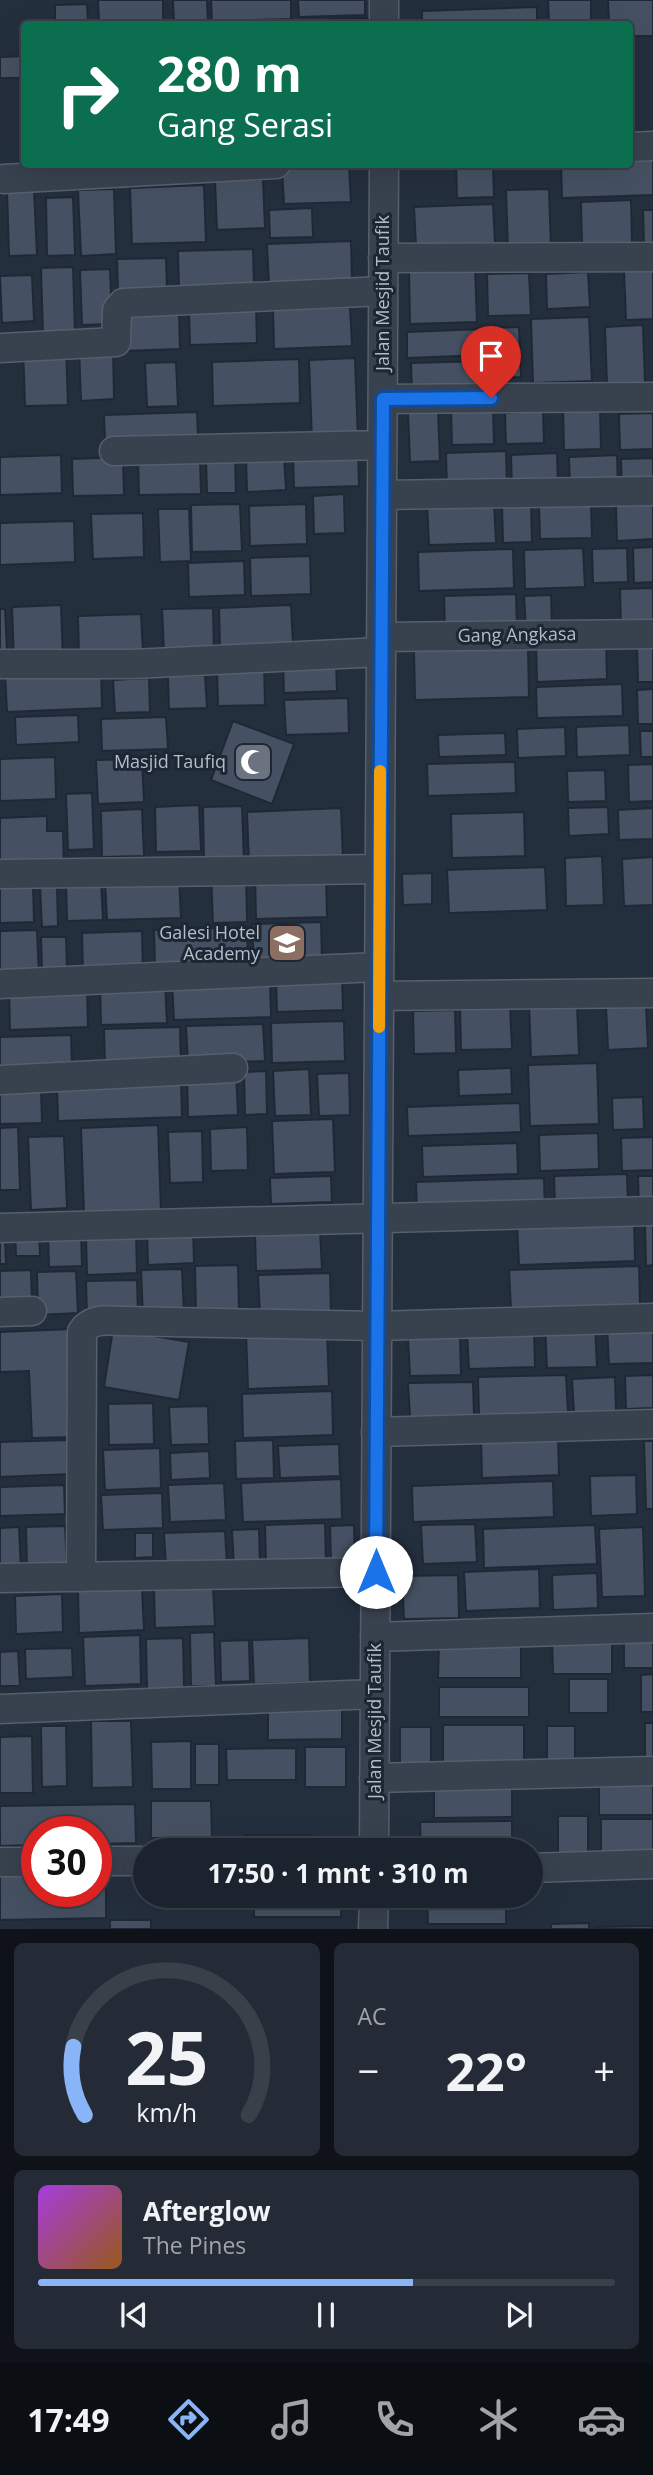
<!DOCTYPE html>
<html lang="id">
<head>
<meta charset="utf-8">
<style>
	:root { --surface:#1b232e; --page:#242b36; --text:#f1f3f6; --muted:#a0a4aa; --line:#39404a; --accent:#8ab4f8 }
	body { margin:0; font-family:"Open Sans",sans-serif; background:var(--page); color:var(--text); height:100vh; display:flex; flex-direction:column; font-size:26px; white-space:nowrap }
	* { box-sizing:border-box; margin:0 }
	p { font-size:23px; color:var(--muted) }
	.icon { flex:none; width:38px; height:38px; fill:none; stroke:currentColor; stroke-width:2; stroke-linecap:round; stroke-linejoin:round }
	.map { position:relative; height:1929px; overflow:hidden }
	.drawer { display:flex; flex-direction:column; gap:14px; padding:14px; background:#0f1319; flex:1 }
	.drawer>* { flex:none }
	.banner { position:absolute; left:21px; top:21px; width:612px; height:147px; border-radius:7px; box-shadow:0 7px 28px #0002,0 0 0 2px var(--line); background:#0b6e4f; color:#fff; overflow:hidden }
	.speed { position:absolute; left:21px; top:1816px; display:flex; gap:14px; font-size:35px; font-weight:700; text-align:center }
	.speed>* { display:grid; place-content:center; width:91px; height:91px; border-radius:50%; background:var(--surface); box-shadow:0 7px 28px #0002,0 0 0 2px var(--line); line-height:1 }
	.speed .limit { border:10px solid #d22; background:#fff; color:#111 }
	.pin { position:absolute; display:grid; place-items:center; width:60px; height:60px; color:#fff; margin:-72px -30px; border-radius:50% 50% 50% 0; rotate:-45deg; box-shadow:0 0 7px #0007 }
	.pin .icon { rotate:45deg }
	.me { position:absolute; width:77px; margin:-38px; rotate:0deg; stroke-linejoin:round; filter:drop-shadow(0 0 5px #0008) }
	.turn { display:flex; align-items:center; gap:24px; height:147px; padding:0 21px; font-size:32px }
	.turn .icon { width:91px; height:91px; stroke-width:2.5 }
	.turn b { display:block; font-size:49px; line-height:60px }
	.big { font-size:52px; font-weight:700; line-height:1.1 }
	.drawer .card { flex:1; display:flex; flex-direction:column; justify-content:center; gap:10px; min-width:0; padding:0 24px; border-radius:10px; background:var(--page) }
	.drawer .dial { align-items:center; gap:0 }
	.dial svg { height:182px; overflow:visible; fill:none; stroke:var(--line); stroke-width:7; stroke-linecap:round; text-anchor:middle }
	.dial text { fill:var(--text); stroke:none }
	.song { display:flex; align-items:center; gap:21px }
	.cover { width:84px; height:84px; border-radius:10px; background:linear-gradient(135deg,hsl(280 70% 55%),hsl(30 70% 35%)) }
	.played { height:7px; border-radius:4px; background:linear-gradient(90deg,var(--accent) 65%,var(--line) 65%) }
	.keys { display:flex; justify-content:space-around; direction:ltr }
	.heat { display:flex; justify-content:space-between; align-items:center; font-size:38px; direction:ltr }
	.drawer .tiles { flex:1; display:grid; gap:14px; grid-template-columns:1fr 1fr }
	.card:last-child { grid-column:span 2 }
	.trip { position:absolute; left:133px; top:1838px; width:410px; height:70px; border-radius:35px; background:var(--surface); box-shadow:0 7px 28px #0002,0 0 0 2px var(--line); font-weight:700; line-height:70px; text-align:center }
	.menu { display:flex; height:112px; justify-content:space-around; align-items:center; background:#0b0e12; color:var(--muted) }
	.menu .icon { width:49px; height:49px }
	.menu .selected { color:var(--accent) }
	.menu b { font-size:32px; color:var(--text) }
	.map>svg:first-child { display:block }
	.building { fill:#455162; stroke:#1f2835; stroke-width:2 }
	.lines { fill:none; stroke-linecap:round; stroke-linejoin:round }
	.minor-casing { stroke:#565f6c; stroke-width:31 }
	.minor { stroke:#38414e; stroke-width:28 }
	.route-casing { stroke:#114b97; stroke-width:18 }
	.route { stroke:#1a73e8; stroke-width:12 }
	.slow { stroke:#f59e0b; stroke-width:12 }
	.labels { text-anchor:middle; stroke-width:6; stroke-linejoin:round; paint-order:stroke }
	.street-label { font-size:18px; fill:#b4bcc9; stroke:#1d2633 }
	.poi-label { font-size:18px; fill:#b4bcc9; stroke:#1d2633; text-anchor:end }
</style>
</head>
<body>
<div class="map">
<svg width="653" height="1929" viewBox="0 0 653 1929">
	<rect width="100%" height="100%" fill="#242f3e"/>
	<path class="building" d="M98 0H163V24H99Z
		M173 0H207L208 24H174Z
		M211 0H291V19L212 21Z
		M298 0H365V15L299 17Z
		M548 0H591V24H549Z
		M608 0H653V36H630V24H609Z
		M87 4 88 24H55V5Z
		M537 7V24H422V11Z
		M369 18V24H327V19Z
		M24 56V78H0V57Z
		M653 156V195L562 198 561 164H630V157Z
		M456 164H493L494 197 457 198Z
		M349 166 351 202 284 204 282 168Z
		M263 179 265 228 217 230 215 181Z
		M204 185 206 242 132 244 130 188Z
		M114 189 116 254 81 256 78 190Z
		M549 189 551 249 508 251 506 190Z
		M34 190 37 255 9 256 7 191Z
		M73 197 75 255 47 256 46 198Z
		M631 200 632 243 582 245 581 202Z
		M493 204 495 243 416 246 414 207Z
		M312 208 313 237 270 238 269 210Z
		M643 210H653V245L644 246Z
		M351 241 352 282 269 285 267 244Z
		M253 249 254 288 179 290 178 251Z
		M166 258 167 290 118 292 117 259Z
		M73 267 75 333 43 334 41 268Z
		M475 268 477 322 410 324 409 270Z
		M110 269 112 324 82 325 80 270Z
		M653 269V319L626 320 624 270Z
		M588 272 590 307 547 309 546 274Z
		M529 273 531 315 488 316 487 274Z
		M32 275 34 321 2 323 0 276Z
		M256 307 257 343 190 345 189 309Z
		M350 307 352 346 274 349 273 310Z
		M179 312 180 349 122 351 120 314Z
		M589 317 592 381 533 383 531 319Z
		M643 325 645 383 607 384 605 327Z
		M519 327 521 377 495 378 493 328Z
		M484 329V355L407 358V332Z
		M66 347 68 405 25 406 23 349Z
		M113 347 114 399 81 401 79 348Z
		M355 358 358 440 312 441 309 360Z
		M299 359 300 403 213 406 212 362Z
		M483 361 484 387 412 390 411 363Z
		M176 362 178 406 147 407 145 363Z
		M600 407 601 449 564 450 563 408Z
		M493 408 494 444 452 445 451 409Z
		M438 411 440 461 410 462 408 412Z
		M543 411 544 443 506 444 505 413Z
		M197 412 198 437 105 440 104 415Z
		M653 413V449L620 450 619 414Z
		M358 451 359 486 294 488 293 453Z
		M506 451 507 488 447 490 446 453Z
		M557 453 558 487 512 488 511 455Z
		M61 455 62 493 0 495V457Z
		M617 455 618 488 570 490 569 457Z
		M200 456 201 494 139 495 138 458Z
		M284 456 286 490 247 492 246 457Z
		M123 457 124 495 73 496 72 459Z
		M235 457 236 493H207L206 458Z
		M653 458V486L622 488 621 459Z
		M344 494 345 533 314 534 313 496Z
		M494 501 496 543 429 545 427 503Z
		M591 503 592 538 540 539 539 505Z
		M240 504 242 551 192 552 191 505Z
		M306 504 307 544 250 546 249 506Z
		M653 504V539L617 541 616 505Z
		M531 505 532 542 503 543 502 506Z
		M158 509H189L191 561 160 562Z
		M143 513 144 557 93 559 91 514Z
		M74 521 75 562 0 565V523Z
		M653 547V582L634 583 633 548Z
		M583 548 585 587 525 589 524 550Z
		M627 548 628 582 593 583 592 549Z
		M513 549 514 588 419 591 418 552Z
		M310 556 311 594 251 596 250 558Z
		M244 561 245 595 189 597 188 563Z
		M653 588V627L621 628 620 589Z
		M516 594 517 629 445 632 444 596Z
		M551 595 552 628 526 629 524 596Z
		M61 605 63 659 14 661 12 607Z
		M291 605 293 645 220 647 219 608Z
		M213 608 214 652 164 653 162 609Z
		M0 609H5L7 652H0Z
		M141 614 143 653 79 655 78 616Z
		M606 641 607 679 537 682 536 643Z
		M653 643V682H638L637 644Z
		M528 648 529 697 415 700 414 650Z
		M336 661 337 691 284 693 283 662Z
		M264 663 265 705 218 706 217 665Z
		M101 668 102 708 7 712 5 672Z
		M205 675 207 708 169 709 168 676Z
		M149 678 150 712 115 713 113 680Z
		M622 684 623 716 537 718 536 687Z
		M653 689V724H638L637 690Z
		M348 698 349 733 286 735 284 700Z
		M78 715 79 742 16 745 15 717Z
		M166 717 168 749 102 751 101 719Z
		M233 721 294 744 272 804 211 780Z
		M629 725 630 755 577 757 576 727Z
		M565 727 566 756 518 758 517 729Z
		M640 731H653V757H641Z
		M505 733 506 755 439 757 438 735Z
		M55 757 56 799 0 801V759Z
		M142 759 144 802 98 804 96 760Z
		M515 762 516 793 428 796 427 764Z
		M653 764V801L629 802 628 765Z
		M605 770 606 801 568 802 567 771Z
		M92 793 94 849 68 850 66 794Z
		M199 805 201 851 156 852 155 807Z
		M242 806 244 861 204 862 203 807Z
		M608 807 609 834 569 836 568 808Z
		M341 808 343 860 249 863 247 812Z
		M653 808V839L619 840 618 810Z
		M142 809 144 856 102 857 101 811Z
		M524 812 525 856 452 858 451 814Z
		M47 816V831H63L64 868 0 863V818Z
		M602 856 604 905 566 906 565 858Z
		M653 857V905L624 906 622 859Z
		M545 867 547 910 449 913 447 870Z
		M246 872 247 922 213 923 211 873Z
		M326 873 327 917 256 919 255 875Z
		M432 873V904L403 905 402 874Z
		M179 877 181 918 107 920 105 880Z
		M101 881 103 920 67 921 66 882Z
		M33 884 34 922 0 923V885Z
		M57 886 58 926 42 927 40 887Z
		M321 922 322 962 254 965 252 924Z
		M247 927 248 964 155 967 154 930Z
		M37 930 39 978 0 980V931Z
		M142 931 143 972 83 974 82 933Z
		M41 937H66L67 970H42Z
		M342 976 343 1010 277 1012 276 978Z
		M270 979 271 1017 174 1020 172 982Z
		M165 983 167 1023 101 1025 100 985Z
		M87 988 88 1027 10 1030 9 991Z
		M577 1004 579 1055 531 1057 529 1005Z
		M646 1004 648 1048 608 1050 606 1006Z
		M510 1005 512 1049 461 1050 460 1007Z
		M455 1010 456 1053 414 1054 413 1011Z
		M344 1021 345 1061 272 1063 271 1023Z
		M263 1024 265 1061 188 1064 186 1026Z
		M180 1027 181 1065 105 1067 104 1029Z
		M71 1035 72 1067 0 1069V1037Z
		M597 1063 599 1124 530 1126 528 1065Z
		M511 1068 512 1094 459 1096 458 1070Z
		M309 1069 311 1115 275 1116 273 1071Z
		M266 1071 267 1114 245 1115 244 1072Z
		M236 1072 238 1115 188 1117 187 1074Z
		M349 1073 350 1115 319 1116 317 1074Z
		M181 1079 182 1117 58 1121 57 1083Z
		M41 1087 42 1123 0 1124V1089Z
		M643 1097 644 1129 613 1130 612 1098Z
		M520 1103 521 1132 408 1136 407 1107Z
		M333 1119 335 1172 274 1174 272 1121Z
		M158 1125 161 1211 84 1213 81 1128Z
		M18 1127 20 1190H0V1128Z
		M247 1127 248 1170 211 1171 210 1129Z
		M202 1131 203 1182 170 1183 168 1132Z
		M598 1133 599 1169 540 1171 539 1135Z
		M64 1136 67 1208 31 1210 28 1137Z
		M653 1137V1170L622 1171 621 1138Z
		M517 1143 518 1174 423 1177 422 1146Z
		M627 1174 628 1206 555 1208 554 1176Z
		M331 1176 332 1202 271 1204 270 1178Z
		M638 1176H653V1207L639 1208Z
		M544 1178 545 1209 417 1213 416 1182Z
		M634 1218 635 1261 519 1265 517 1222Z
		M645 1225H653V1265L646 1266Z
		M193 1226 194 1263 148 1265 147 1228Z
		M320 1230 322 1269 256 1271 255 1232Z
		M39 1231 40 1256H16L15 1232Z
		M81 1233 82 1266 49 1267 48 1234Z
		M136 1233 137 1273 87 1275 86 1235Z
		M5 1237 6 1264H0V1238Z
		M238 1265 239 1313 196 1314 195 1266Z
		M639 1266 640 1305 511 1309 509 1270Z
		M182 1269 184 1314 143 1316 141 1270Z
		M31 1270 32 1304 0 1306V1271Z
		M76 1271 78 1313 38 1315 37 1272Z
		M330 1273 331 1313 260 1316 258 1275Z
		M137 1280 138 1314 87 1315 86 1281Z
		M595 1324 597 1367 547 1368 545 1325Z
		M653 1324V1363L609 1364 607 1326Z
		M72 1329 76 1437 32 1438 29 1371 0 1372V1332Z
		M113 1329 189 1342 179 1400 104 1387Z
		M327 1330 329 1386 248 1389 246 1332Z
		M534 1330 535 1367 469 1369 467 1332Z
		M460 1336 461 1375 410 1376 408 1338Z
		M566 1375 568 1413 479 1416 478 1377Z
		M653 1375V1408L626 1409 625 1376Z
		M615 1377 616 1412 574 1413 572 1379Z
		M473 1382 474 1415 410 1417 408 1383Z
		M332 1391 333 1435 243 1438 242 1394Z
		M153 1403 154 1444 109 1445 108 1404Z
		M208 1406 209 1444 171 1445 169 1407Z
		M558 1436 559 1475 482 1478 481 1439Z
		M68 1440 70 1474 0 1477V1442Z
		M273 1440 274 1478 236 1479 235 1441Z
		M644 1441H653V1509H646Z
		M339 1444 340 1476 280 1478 278 1446Z
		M160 1448 161 1488 105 1490 103 1450Z
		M209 1451 210 1478 171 1480 170 1453Z
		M636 1475 637 1514 591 1516 590 1476Z
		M341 1479 342 1519 243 1522 241 1483Z
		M553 1481 554 1517 413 1522 412 1486Z
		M224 1483 226 1520 170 1522 168 1485Z
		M64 1485 65 1514 0 1516V1487Z
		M162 1493 163 1528 103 1530 101 1495Z
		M325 1523 326 1563 266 1565 265 1525Z
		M475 1524 477 1562 423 1564 421 1525Z
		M354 1525 355 1562 331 1563 330 1526Z
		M595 1525 597 1564 484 1568 483 1529Z
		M65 1526 67 1568 27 1569 26 1527Z
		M19 1527 21 1571 0 1572V1528Z
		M643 1527 645 1596 602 1597 599 1529Z
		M259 1529 260 1566 234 1567 232 1530Z
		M225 1531 227 1566 166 1568 164 1533Z
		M135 1533H153V1557L135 1558Z
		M539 1569 540 1608 466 1611 464 1572Z
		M597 1573 598 1608 553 1610 552 1575Z
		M458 1575 459 1618 404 1619 402 1576Z
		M213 1586 215 1626 155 1628 154 1588Z
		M142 1587 144 1630 79 1633 78 1589Z
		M62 1594 63 1632 16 1634 15 1596Z
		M214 1632 216 1686H191L190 1633Z
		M624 1633H653V1668H624Z
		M140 1635 141 1684 85 1686 83 1637Z
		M552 1637H612V1674H553Z
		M183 1638 184 1689 147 1690 146 1639Z
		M309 1638 310 1682 254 1684 252 1640Z
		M249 1640 250 1681 221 1682 220 1641Z
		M439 1643H521V1678H438Z
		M72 1648 73 1677 26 1679 25 1649Z
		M18 1651 20 1686H0V1652Z
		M653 1674V1712H641V1675Z
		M569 1679H608V1713H569Z
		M439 1687H529V1717H439Z
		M268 1705H342V1739L268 1740Z
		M91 1721H131L133 1787 92 1788Z
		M645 1723H653V1760H645Z
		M443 1725H524V1765L443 1766Z
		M41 1726H66L67 1786 42 1787Z
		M547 1726H575V1763H547Z
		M400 1727H431V1770H400Z
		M32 1736 33 1793H0V1737Z
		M191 1741V1789H152L151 1742Z
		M195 1744H219V1785H195Z
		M305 1747H346V1787H305Z
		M296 1748V1780H227L226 1749Z
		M599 1780H653V1815H599Z
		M434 1784H512V1817L434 1818Z
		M151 1801H211L212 1838H151Z
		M135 1804 136 1843 96 1844V1832H37V1845L0 1846V1806Z
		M558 1816H588V1854H558Z
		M601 1819H653V1856H601Z
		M512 1821V1850H421L420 1822Z
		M244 1835H312V1850H244Z
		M235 1842V1850H211V1843Z
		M96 1873H106V1918L0 1920V1875L37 1874V1892H96Z
		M211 1895H235V1908H211Z
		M254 1895H341V1917H254Z
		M427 1895H506V1924H428Z
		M110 1920H151V1929H110Z
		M589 1923V1929H551V1924Z
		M653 1926V1929H595V1927Z"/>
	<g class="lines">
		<defs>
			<path id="minor" d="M384 24V0
				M630 147 653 146
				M4 179 276 164
				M383 258 653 257
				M0 348 116 342 117 310 123 303 383 291
				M383 399 653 397
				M114 451 382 445
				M383 495 653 491
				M381 637 653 634
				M0 664H133L381 652
				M0 874 380 869
				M0 984 379 967
				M379 996 653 993
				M0 1080 233 1068
				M0 1228 653 1211
				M0 1312 32 1311
				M376 1432 653 1424
				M81 1577 82 1332C91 1317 108 1321 123 1321L376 1326 653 1318
				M0 1578 376 1572
				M375 1637 653 1628
				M0 1709 375 1694
				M374 1778 653 1771
				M374 1850 384 164
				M96 1861H142
				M0 1862H37
				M530 1868 653 1864
				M373 1929 374 1895"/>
		</defs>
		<use href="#minor" class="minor-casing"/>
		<use href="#minor" class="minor"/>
	</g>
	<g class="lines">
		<defs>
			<path id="route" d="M376 1572 383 399 491 398"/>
		</defs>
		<use href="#route" class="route-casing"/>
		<use href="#route" class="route"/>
		<path class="slow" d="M379 1027 380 771"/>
	</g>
	<defs>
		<symbol id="mosque-square" viewBox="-11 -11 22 22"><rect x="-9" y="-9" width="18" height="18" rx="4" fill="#6b7280" stroke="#1d2633"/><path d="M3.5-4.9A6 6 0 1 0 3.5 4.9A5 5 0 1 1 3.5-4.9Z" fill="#fff"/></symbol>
		<symbol id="university-square" viewBox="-11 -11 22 22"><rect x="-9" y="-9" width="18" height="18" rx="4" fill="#8d6e63" stroke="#1d2633"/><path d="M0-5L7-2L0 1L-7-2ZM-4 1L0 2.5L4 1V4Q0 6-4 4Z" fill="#fff"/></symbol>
	</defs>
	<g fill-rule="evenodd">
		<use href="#mosque-square" x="231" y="740" width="44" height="44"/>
		<use href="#university-square" x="265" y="921" width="44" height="44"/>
	</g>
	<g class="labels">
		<g class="street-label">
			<text transform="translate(383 293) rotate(-90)" y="6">Jalan Mesjid Taufik</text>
			<text transform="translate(517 635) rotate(-1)" y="6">Gang Angkasa</text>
			<text transform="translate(375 1721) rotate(-90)" y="6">Jalan Mesjid Taufik</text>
		</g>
		<g class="poi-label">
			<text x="226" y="768">Masjid Taufiq</text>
			<text x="260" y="939">Galesi Hotel<tspan x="260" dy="21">Academy</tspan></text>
		</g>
	</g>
</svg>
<div class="speed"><div class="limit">30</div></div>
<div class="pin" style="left:491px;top:398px;background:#d93025"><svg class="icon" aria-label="arrive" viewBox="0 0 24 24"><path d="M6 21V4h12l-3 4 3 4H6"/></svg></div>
<svg class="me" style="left:376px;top:1572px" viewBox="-20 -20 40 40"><circle r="19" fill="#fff"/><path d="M0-13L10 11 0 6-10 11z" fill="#1a73e8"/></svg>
<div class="trip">17:50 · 1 mnt · 310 m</div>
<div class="banner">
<div class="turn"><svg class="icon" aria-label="right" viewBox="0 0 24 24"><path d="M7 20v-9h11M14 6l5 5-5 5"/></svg><div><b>280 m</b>Gang Serasi</div></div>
</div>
</div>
<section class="drawer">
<div class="tiles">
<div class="card dial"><svg viewBox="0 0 100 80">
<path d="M14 69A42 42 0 1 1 86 69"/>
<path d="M14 69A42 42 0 0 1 9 39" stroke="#8ab4f8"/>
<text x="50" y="56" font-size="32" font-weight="700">25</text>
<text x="50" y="72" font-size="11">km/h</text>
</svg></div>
<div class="card"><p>AC</p>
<div class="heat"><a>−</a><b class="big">22°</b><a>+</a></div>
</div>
<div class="card">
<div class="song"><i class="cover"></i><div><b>Afterglow</b><p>The Pines</p></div></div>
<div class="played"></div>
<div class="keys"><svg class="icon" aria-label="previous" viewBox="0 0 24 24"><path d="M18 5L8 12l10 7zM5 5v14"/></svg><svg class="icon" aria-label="pause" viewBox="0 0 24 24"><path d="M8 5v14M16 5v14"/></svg><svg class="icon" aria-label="next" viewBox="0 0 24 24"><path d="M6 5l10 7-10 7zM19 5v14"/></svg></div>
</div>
</div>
</section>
<nav class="menu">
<b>17:49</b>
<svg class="icon selected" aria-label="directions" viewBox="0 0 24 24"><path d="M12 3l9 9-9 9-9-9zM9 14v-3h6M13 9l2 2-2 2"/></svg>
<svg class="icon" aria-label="music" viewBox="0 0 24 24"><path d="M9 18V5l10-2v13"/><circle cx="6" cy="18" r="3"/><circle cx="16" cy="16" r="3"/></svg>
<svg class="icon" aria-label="phone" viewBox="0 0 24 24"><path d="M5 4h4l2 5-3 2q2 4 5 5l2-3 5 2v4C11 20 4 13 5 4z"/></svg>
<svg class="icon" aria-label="climate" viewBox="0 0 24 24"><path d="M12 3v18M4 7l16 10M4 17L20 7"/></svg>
<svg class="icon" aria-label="car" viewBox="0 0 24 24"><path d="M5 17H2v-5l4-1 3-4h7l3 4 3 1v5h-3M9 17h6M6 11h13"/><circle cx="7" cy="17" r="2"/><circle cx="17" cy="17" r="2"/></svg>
</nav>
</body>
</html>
